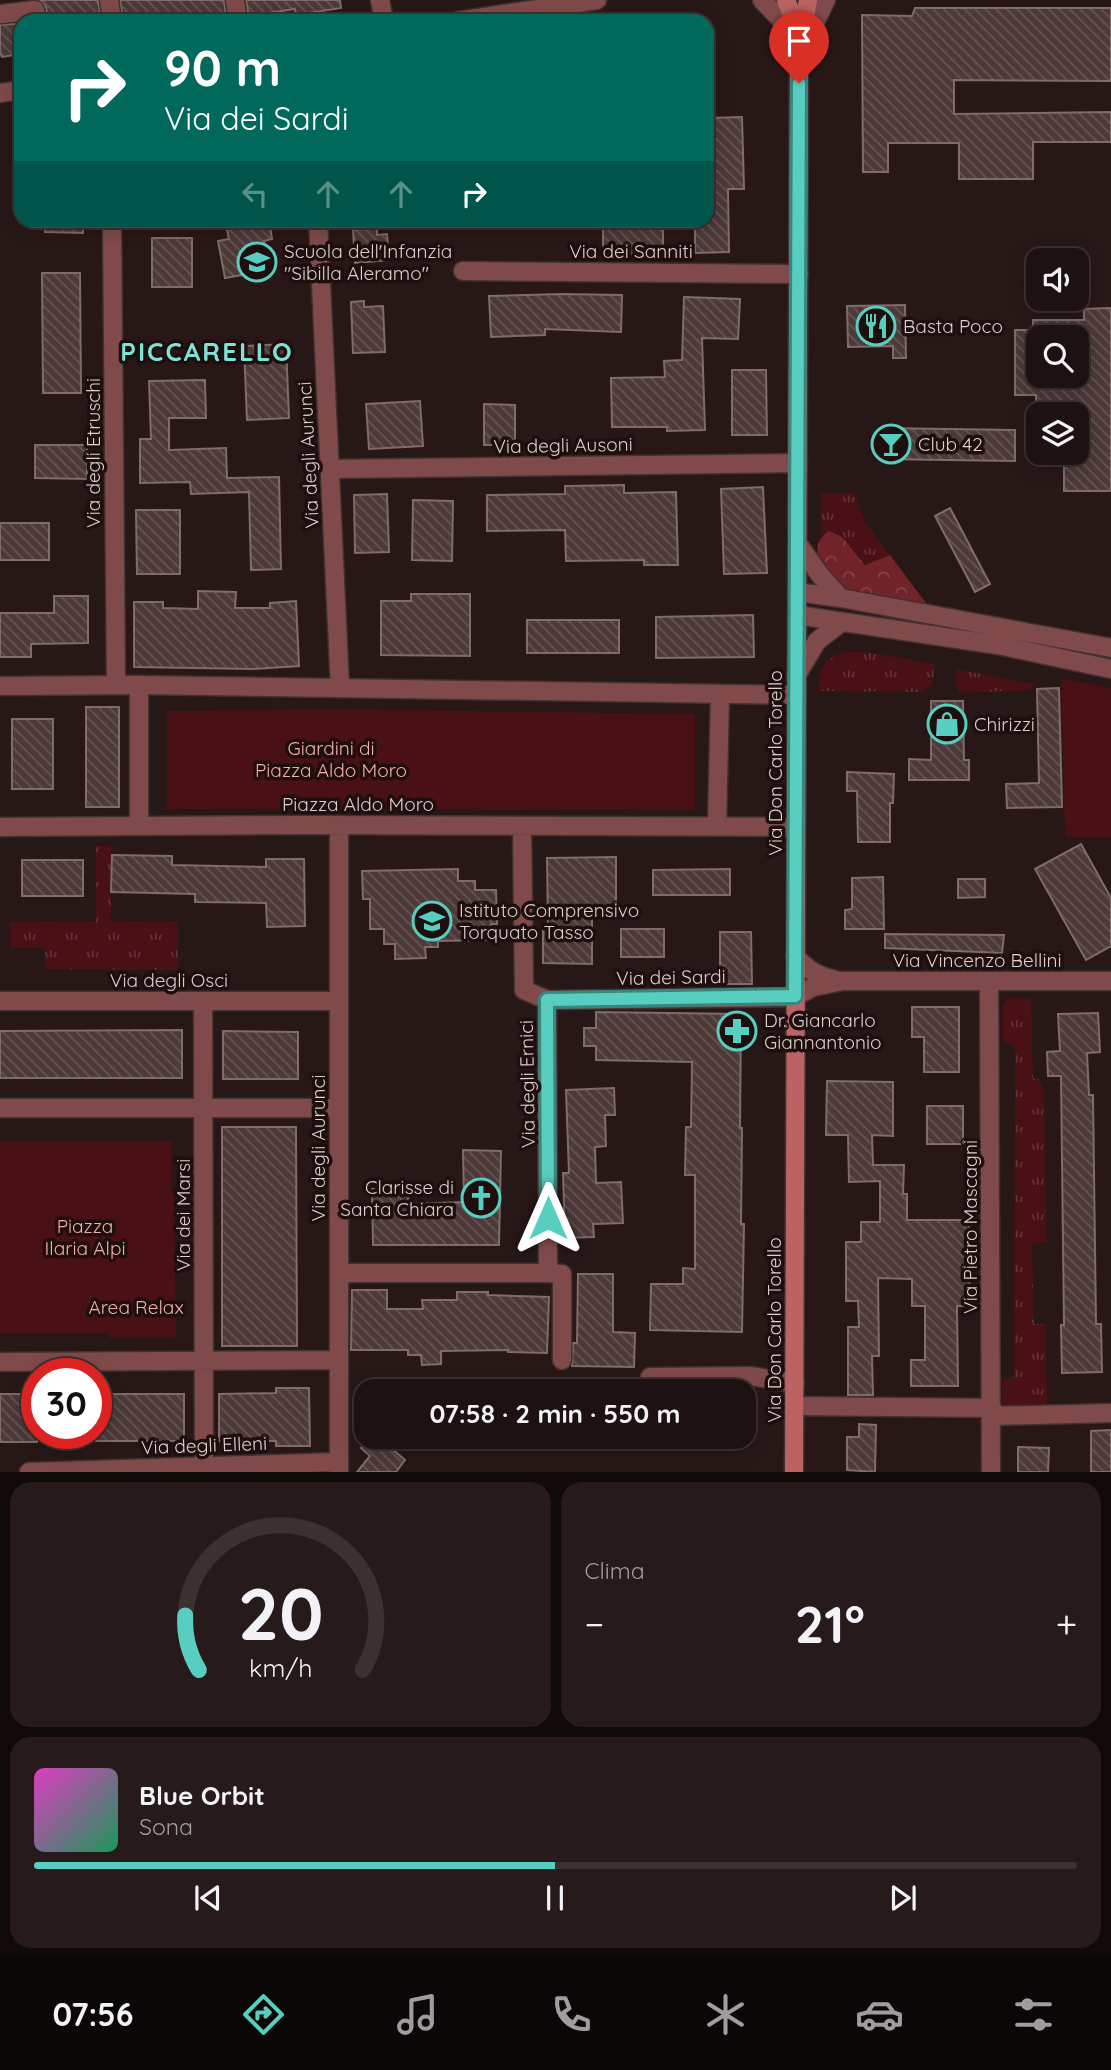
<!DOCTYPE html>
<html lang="it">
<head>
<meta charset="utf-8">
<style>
	:root { --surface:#1e1111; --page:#261a1a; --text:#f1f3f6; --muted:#a19d9f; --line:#3c3131; --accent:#58cec0 }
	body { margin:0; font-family:Quicksand,sans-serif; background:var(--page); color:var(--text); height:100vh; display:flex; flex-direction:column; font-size:26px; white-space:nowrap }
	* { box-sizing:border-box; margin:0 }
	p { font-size:23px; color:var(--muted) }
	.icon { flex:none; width:38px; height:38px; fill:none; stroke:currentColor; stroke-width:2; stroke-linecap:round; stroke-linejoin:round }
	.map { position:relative; height:1472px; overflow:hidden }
	.panel { display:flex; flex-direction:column; gap:10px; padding:10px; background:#100909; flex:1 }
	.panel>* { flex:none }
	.top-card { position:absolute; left:14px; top:14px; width:700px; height:214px; border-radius:21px; box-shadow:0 4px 18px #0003,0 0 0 2px var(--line); background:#00695c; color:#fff; overflow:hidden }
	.fabs { position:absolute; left:1026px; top:248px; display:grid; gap:14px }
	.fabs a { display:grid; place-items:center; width:63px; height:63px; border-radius:14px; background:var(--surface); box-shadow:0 4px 18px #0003,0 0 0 2px var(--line); font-size:35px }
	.speed { position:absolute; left:21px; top:1358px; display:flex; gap:14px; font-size:35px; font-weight:700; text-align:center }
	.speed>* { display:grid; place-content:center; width:91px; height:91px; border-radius:50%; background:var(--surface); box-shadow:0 4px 18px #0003,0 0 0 2px var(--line); line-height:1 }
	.speed .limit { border:10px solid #d22; background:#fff; color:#111 }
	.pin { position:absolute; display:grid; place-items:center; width:60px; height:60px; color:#fff; margin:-72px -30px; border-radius:50% 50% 50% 0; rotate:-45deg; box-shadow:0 0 7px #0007 }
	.pin .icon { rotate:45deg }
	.me { position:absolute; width:77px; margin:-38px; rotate:0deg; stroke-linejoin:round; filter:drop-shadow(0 0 5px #0008) }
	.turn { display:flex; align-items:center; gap:24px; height:147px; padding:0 35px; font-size:32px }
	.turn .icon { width:91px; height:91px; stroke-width:2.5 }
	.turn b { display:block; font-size:49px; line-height:60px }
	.lanes { display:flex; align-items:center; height:66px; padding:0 35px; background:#0003; justify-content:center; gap:35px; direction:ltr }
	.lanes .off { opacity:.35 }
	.big { font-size:52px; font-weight:800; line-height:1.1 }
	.panel .tile { flex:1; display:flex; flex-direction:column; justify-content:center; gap:10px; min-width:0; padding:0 24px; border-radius:21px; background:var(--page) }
	.panel .dial { align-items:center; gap:0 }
	.dial svg { height:182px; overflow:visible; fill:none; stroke:var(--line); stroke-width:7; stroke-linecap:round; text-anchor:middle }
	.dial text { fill:var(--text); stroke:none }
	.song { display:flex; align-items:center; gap:21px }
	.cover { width:84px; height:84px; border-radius:10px; background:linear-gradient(135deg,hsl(310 70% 55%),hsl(150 70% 35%)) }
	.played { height:7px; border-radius:4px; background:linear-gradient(90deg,var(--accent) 50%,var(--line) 50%) }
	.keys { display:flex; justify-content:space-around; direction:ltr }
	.heat { display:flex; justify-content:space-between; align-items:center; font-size:38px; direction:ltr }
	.panel .tiles { flex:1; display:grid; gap:10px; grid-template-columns:1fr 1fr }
	.tile:last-child { grid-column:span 2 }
	.trip { position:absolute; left:354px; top:1379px; width:402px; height:70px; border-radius:21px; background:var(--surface); box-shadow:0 4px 18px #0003,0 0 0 2px var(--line); font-weight:800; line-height:70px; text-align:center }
	.menu { display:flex; height:112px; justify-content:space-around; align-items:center; background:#0c0707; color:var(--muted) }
	.menu .icon { width:49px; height:49px }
	.menu .active { color:var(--accent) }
	.menu b { font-size:32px; color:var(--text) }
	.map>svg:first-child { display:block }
	.grass { fill:url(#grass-tufts) }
	.forest { fill:url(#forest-crowns) }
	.park { fill:#491015 }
	.building { fill:url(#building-back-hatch); stroke:#806b6a; stroke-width:2; fill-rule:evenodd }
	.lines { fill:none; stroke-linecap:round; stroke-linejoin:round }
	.minor-casing { stroke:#413131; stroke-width:21 }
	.tertiary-casing { stroke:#413131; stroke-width:21 }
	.secondary-casing { stroke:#413131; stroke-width:21 }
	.minor { stroke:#814a4a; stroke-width:18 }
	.tertiary { stroke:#814a4a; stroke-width:18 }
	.secondary { stroke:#bb6263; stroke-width:18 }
	.route-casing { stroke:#39867d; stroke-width:18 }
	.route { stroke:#58cec0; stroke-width:12 }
	.labels { text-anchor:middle; stroke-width:7; stroke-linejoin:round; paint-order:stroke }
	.poi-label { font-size:19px; fill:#dcd0cf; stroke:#1e0e0e; text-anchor:start }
	.street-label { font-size:19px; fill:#dcd0cf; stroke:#1e0e0e }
	.park-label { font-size:19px; fill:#f4aeac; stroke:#1e0e0e }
	.district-label { font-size:26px; font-weight:bold; letter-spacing:2px; fill:#7ce4d7; stroke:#1e0e0e }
</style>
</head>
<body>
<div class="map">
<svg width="1111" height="1472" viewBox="0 0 1111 1472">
	<defs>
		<pattern id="grass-tufts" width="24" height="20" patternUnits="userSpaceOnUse" patternTransform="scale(1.75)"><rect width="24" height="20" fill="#491015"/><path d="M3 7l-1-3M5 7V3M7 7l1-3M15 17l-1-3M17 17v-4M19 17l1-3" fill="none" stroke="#633236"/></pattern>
		<pattern id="forest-crowns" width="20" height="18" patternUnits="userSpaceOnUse" patternTransform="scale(1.75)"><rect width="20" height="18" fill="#702328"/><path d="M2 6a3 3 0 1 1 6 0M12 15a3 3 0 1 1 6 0" fill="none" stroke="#844246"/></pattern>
		<pattern id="building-back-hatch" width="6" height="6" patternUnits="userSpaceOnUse" patternTransform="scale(1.75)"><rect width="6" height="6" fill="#4c3938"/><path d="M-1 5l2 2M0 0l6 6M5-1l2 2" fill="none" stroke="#655554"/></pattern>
	</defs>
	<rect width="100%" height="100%" fill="#281717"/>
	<path class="grass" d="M821 493H854L865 522 890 555 866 565 855 552 825 533 822 537Z
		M845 652H865L934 664 933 683 922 692 818 691C820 668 821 660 845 652Z
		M956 669 1033 684 1031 690 962 693 955 685Z
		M96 846H111V922H178V970L45 969V948H10V922H96Z
		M1009 998 1031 999 1033 1078 1039 1079 1044 1092 1047 1242 1032 1244 1034 1324H1046L1047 1406H1005L1002 1403V1382L1014 1376 1015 1047 1002 1040V1005Z"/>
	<path class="forest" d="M829 531 842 537 865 565 890 555 929 607 841 596C829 578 802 549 829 531Z"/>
	<path class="park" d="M1061 678 1111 688V838L1065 837Z
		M329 709 695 714V810L167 809V711Z
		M0 1141H171V1192H174L176 1338H110L108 1333H0Z"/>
	<path class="building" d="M40 0H98L101 21H48L46 7Z
		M120 0H224L226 15 193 21H123Z
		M246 0H340L341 8 296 15 295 9 249 16Z
		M915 8H1111V81L954 80V114L1111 112V142H1033V179H959V143H888V172H863L862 15 912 16Z
		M21 23V54L2 57 0 52V25Z
		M742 117 744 189H728L729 252 695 253V220H707V208H713L710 118Z
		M45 220H83V233L45 232Z
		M225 220H269L272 239 264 241 269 270 225 278 218 241 229 239Z
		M603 220H663V255L603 254Z
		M377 228V235L387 234 389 260 355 263 353 230Z
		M152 238H192V287H152Z
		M42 273H80L81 393H43Z
		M562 294 622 295 621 332 545 329V335L491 337 489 296Z
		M684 297 740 299 738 339 702 338 705 430 667 431V427H612L611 378 665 377 664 361 682 360Z
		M364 301V307L383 306 385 352 353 353 351 302Z
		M905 305 906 358H893V346L848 347 847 306Z
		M1111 308V491H1064V453H1076V415H1036V395H1015V330H1033V320H1084V309ZM1038 338H1076V376H1038Z
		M286 344 289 418 247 420 244 346Z
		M732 370H766L767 435H732Z
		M205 380 206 418H169V450L226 448 227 478 279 477 281 569 251 570 249 492 191 494 190 482 140 483V439H151L149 381Z
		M420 401 423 446 369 449 366 404Z
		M484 404 515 405V445H484Z
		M880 428 1015 430V461L879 459Z
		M35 445H87V479L35 478Z
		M624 485V493L676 492 678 565H644V560L566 561 565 530 487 531V495L565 494V486Z
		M763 487 767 573 724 574 721 489Z
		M387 494 389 552 355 553 354 495Z
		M413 500 453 501 452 561 412 560Z
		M950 508 990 584 975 592 935 516Z
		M136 510H180V574H137Z
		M0 523H49V560H0Z
		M198 591 236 592 235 608H270V603L296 601 299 666 253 669 134 667V602H163V608L198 609Z
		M411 594H470V656L381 655V601H411Z
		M54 596H88V643L31 644V657H0V613H54Z
		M753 615 754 657 656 658V617Z
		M527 620H619V653H527Z
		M1059 688 1062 807 1007 808 1006 784 1039 783 1037 689Z
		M931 701H963L964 760H969V780H909V759L931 760Z
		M86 707H119V807H86Z
		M12 719H53V789H12Z
		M847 772 894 774 893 803H890V842H858L857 791H847Z
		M1081 844 1111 898V946L1086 960 1035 869Z
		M112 855 172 856V865L266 867V859H304L305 926 267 927 266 903 195 902V894L111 892Z
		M616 857V911H592V964L543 963V927H548L547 858Z
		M22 860H83V896H22Z
		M458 869V881H475V890H496L497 924H491V940L438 941V947H425L426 958 395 959V944H384V929H370V899H363L362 871Z
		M730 869V895H653V870Z
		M883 877 884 929H845V910L852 909V878Z
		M958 879H985V897L958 898Z
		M621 929H664V957H621Z
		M720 932H751L752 984H720Z
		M885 934 1004 935 1002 953 885 948Z
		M912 1007H959V1072H924V1037H912Z
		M596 1012 741 1014 740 1128H742L741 1224H744L742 1332 650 1330 651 1284H683V1268L695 1269V1175H685L686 1127H691L692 1062 596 1060V1046H584V1028H596Z
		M1098 1013 1100 1052 1087 1053 1089 1095H1093L1096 1324H1101L1102 1372 1062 1373 1061 1325H1064L1061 1076H1048L1047 1052 1060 1051 1058 1014Z
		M182 1030V1078H0V1031Z
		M223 1031 298 1032V1079H223Z
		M827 1081 893 1082V1136L872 1135 873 1165H904L903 1194H907V1220H969L970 1306H957L958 1386H911V1360H925V1306H912V1279L878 1278 879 1356H872L873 1395H848V1327H859L858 1301H846V1242H861V1222H880V1181L849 1182 848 1135H826Z
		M614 1088 615 1115H605L606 1146 595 1147 596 1183 621 1182 623 1223 593 1224 594 1237 565 1238 563 1173H569L566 1090Z
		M927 1106H963V1144H927Z
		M222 1127H296L297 1346H222Z
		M463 1150 501 1151 499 1245H373L372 1189H409L408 1204 464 1202Z
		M578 1274H613V1332L635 1333 634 1367 572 1366 573 1343H577Z
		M352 1290H387V1309H423L422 1300H457V1292H488V1295L549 1297 547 1353 508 1352V1350L441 1351V1364L422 1365 421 1355H408V1350H351Z
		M276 1388H309L310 1446H276V1441H219V1394L276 1393Z
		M0 1394H37V1442H0Z
		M96 1394H184V1441H96Z
		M859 1424 876 1425 875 1472 847 1470V1437H859Z
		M1111 1430V1472H1091V1431Z
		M371 1437H378L405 1460 396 1472H357L370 1456 361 1448Z
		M1018 1447 1049 1448 1048 1472H1018Z"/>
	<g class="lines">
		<defs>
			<path id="minor" d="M109 0 112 21
				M235 0 238 21
				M380 0 384 21
				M2 14 35 10 37 21
				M112 220 116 685
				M318 220 340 688
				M463 271 799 274
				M329 469 798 463
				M0 686 139 685 796 695
				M139 825V685
				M717 826 720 694
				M0 827 306 825 796 827
				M795 956C808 970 817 976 836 980
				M989 981 991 1472
				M547 1000 795 997 813 987 843 981H1111
				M0 1001H339
				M203 1001 204 1472
				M0 1108H339
				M339 1273H548L547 1000 524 990 522 826
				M548 1273 562 1274V1360
				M0 1362 339 1360
				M650 1377 750 1376 795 1383
				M795 1406 992 1408
				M992 1416 1111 1413
				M29 1472 339 1462
				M339 1472V825"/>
			<path id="tertiary" d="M762 0 781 20 797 51
				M458 21 597 0
				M802 49 826 0
				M0 93 21 90
				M798 544 820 575 841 598
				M797 592 841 598 1111 648
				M797 615 998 645 1111 669
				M796 676 817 641 842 622"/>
			<path id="secondary" d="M786 0 797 27 799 55 794 1472
				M802 35 808 0"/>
		</defs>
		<use href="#minor" class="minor-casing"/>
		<use href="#tertiary" class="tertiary-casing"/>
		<use href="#secondary" class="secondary-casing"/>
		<use href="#minor" class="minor"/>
		<use href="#tertiary" class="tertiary"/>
		<use href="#secondary" class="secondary"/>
	</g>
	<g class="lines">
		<defs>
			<path id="route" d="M548 1218 547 1000 795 996 799 83"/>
		</defs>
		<use href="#route" class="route-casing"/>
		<use href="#route" class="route"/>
	</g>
	<defs>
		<symbol id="school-ring" viewBox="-11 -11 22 22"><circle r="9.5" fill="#1e0e0e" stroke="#58cec0" stroke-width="1.5"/><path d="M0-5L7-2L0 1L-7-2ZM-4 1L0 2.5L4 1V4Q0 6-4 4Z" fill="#58cec0"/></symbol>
		<symbol id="restaurant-ring" viewBox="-11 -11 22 22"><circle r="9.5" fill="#1e0e0e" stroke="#58cec0" stroke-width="1.5"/><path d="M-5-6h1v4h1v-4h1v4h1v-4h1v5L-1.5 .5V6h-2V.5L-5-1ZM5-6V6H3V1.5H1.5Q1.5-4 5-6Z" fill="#58cec0"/></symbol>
		<symbol id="bar-ring" viewBox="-11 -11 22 22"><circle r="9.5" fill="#1e0e0e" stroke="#58cec0" stroke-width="1.5"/><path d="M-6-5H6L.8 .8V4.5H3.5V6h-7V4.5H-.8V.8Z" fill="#58cec0"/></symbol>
		<symbol id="shop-ring" viewBox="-11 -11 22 22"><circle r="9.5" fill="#1e0e0e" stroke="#58cec0" stroke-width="1.5"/><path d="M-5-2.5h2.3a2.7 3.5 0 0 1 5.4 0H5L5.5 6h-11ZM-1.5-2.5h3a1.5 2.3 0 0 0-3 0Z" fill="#58cec0"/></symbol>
		<symbol id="pharmacy-ring" viewBox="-11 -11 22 22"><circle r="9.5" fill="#1e0e0e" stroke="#58cec0" stroke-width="1.5"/><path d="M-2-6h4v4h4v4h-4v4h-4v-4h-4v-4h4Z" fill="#58cec0"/></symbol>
		<symbol id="church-ring" viewBox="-11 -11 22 22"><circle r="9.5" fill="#1e0e0e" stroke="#58cec0" stroke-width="1.5"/><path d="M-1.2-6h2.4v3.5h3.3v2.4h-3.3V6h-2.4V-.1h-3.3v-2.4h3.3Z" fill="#58cec0"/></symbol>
	</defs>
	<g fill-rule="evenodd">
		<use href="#school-ring" x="235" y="240" width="44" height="44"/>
		<use href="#restaurant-ring" x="854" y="304" width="44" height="44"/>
		<use href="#bar-ring" x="869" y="422" width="44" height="44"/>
		<use href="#shop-ring" x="925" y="702" width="44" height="44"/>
		<use href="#school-ring" x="410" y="899" width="44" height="44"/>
		<use href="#pharmacy-ring" x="715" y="1009" width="44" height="44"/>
		<use href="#church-ring" x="459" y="1176" width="44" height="44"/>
	</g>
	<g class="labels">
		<g class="poi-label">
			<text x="284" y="258">Scuola dell'Infanzia<tspan x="284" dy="22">"Sibilla Aleramo"</tspan></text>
			<text x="903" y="333">Basta Poco</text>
			<text x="918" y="451">Club 42</text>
			<text x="974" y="731">Chirizzi</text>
			<text x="459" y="917">Istituto Comprensivo<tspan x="459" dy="22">Torquato Tasso</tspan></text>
			<text x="764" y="1027">Dr. Giancarlo<tspan x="764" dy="22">Giannantonio</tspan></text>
			<text x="454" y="1194" text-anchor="end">Clarisse di<tspan x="454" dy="22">Santa Chiara</tspan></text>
		</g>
		<g class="street-label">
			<text x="631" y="258">Via dei Sanniti</text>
			<text transform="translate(563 445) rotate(-1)" y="7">Via degli Ausoni</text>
			<text transform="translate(93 453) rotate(-90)" y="7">Via degli Etruschi</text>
			<text transform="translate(308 455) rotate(-93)" y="7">Via degli Aurunci</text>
			<text transform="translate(775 763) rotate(-90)" y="7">Via Don Carlo Torello</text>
			<text x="358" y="811">Piazza Aldo Moro</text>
			<text x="977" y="967">Via Vincenzo Bellini</text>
			<text transform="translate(671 977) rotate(-1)" y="7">Via dei Sardi</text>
			<text x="169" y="987">Via degli Osci</text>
			<text transform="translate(527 1084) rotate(-91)" y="7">Via degli Ernici</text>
			<text transform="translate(318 1148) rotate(-90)" y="7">Via degli Aurunci</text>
			<text transform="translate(183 1215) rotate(-90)" y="7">Via dei Marsi</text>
			<text transform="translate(970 1227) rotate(-90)" y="7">Via Pietro Mascagni</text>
			<text transform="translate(774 1330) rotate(-90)" y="7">Via Don Carlo Torello</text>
			<text transform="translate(204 1445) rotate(-2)" y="7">Via degli Elleni</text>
		</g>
		<g class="park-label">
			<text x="331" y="755">Giardini di<tspan x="331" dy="22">Piazza Aldo Moro</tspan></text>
			<text x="85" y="1233">Piazza<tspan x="85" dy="22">Ilaria Alpi</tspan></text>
			<text x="136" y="1314">Area Relax</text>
		</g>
		<g class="district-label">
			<text x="207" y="361">PICCARELLO</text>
		</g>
	</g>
</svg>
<div class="fabs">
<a><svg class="icon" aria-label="sound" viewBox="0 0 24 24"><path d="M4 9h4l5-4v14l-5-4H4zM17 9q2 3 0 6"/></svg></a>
<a><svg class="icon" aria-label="search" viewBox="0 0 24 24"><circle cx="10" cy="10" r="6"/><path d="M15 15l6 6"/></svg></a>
<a><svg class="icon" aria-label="layers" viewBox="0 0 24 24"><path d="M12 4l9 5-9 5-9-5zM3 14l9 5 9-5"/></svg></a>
</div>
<div class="speed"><div class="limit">30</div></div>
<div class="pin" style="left:799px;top:83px;background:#d93025"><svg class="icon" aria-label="arrive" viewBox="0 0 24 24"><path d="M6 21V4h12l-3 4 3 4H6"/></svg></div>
<svg class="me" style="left:548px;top:1218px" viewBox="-20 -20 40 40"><path d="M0-17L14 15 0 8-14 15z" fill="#58cec0" stroke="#fff" stroke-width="4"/></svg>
<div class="trip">07:58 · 2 min · 550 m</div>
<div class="top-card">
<div class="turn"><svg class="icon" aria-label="right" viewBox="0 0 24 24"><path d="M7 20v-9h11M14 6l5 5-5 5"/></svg><div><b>90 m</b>Via dei Sardi</div></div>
<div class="lanes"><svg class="icon off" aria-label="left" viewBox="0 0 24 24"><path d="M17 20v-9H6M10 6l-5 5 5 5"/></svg><svg class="icon off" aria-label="ahead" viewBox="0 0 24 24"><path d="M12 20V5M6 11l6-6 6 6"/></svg><svg class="icon off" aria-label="ahead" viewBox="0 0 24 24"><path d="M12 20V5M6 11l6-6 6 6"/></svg><svg class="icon" aria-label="right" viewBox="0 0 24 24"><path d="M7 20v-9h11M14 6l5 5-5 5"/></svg></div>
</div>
</div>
<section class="panel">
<div class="tiles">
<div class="tile dial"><svg viewBox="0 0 100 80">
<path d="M14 69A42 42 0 1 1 86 69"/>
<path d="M14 69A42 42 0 0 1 8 45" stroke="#58cec0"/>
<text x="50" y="56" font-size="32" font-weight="700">20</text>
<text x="50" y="72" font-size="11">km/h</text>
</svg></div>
<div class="tile"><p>Clima</p>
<div class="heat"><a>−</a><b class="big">21°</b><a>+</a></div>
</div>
<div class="tile">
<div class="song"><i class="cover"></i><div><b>Blue Orbit</b><p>Sona</p></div></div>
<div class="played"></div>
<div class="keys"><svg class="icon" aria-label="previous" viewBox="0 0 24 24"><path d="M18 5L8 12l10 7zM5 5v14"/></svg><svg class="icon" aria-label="pause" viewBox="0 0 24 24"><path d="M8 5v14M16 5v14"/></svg><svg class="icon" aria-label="next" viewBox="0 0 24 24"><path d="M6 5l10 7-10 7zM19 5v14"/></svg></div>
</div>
</div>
</section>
<nav class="menu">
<b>07:56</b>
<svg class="icon active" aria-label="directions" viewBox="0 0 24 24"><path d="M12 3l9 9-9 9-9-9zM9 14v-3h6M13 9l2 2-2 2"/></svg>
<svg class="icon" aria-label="music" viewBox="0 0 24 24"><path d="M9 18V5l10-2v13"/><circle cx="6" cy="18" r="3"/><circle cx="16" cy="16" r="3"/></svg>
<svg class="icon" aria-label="phone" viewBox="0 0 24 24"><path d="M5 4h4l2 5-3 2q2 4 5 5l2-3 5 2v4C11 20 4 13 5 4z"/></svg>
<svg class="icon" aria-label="climate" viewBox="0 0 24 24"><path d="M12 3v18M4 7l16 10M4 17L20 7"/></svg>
<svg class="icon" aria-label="car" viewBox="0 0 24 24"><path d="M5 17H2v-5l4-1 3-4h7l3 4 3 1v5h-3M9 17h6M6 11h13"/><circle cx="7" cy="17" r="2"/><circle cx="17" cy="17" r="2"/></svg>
<svg class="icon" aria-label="filters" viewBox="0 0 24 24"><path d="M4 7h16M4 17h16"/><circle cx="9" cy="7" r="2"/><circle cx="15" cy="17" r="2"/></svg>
</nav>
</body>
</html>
